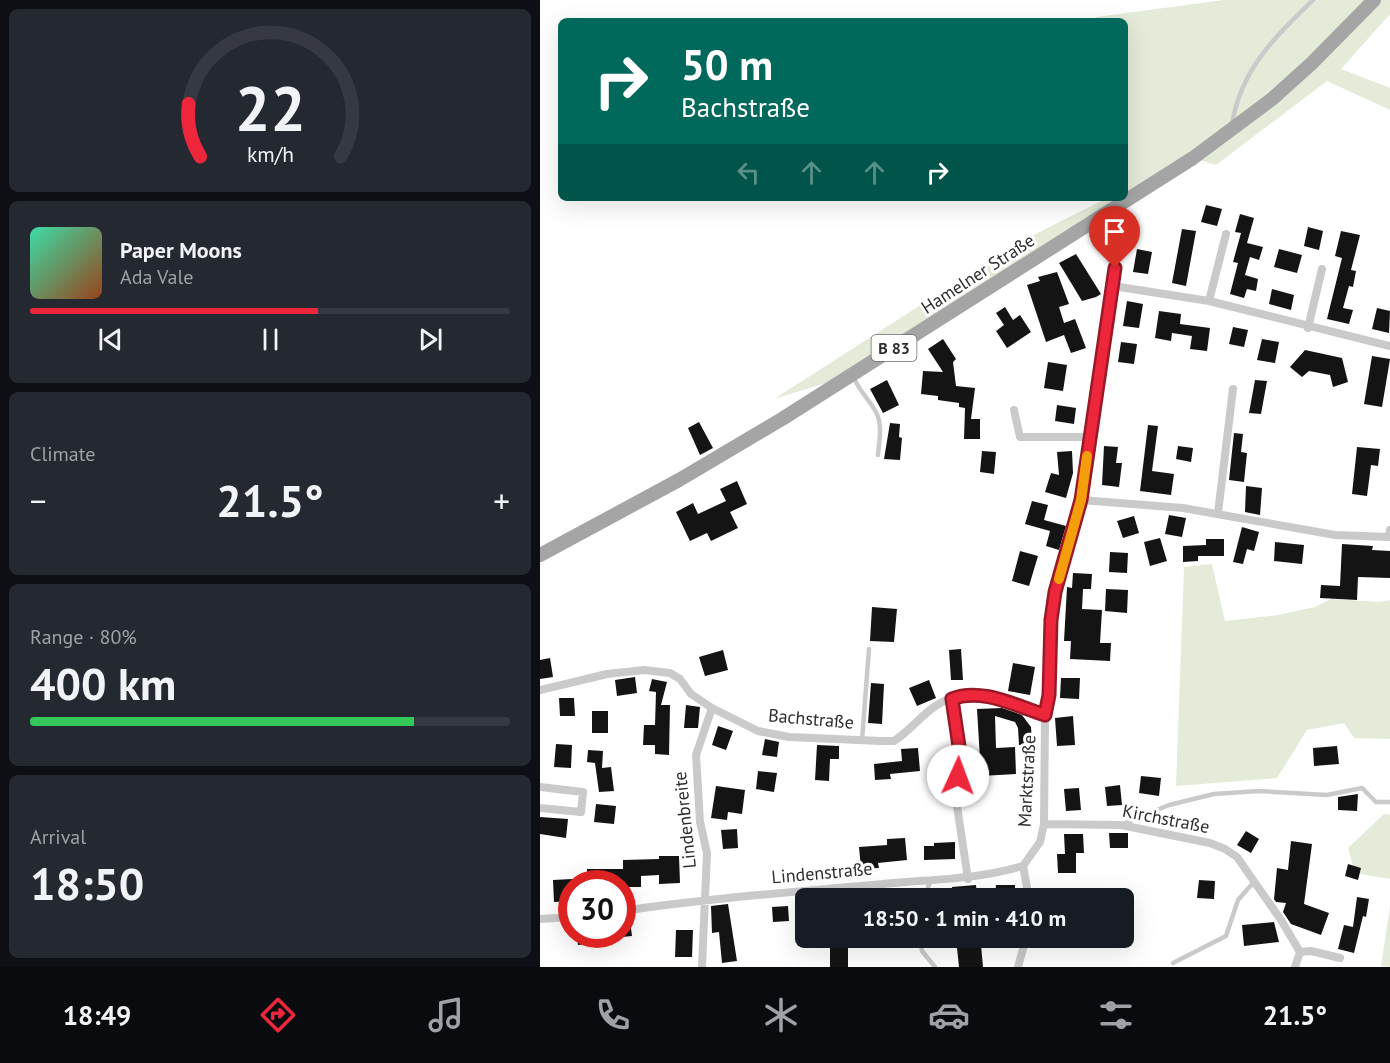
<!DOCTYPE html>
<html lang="en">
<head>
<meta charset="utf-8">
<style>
	:root { --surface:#171b24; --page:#242831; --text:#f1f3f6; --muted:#9ea1a6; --line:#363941; --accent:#ed263c }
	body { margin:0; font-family:"PT Sans",sans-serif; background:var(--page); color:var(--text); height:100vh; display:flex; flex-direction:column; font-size:22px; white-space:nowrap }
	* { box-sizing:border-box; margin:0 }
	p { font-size:20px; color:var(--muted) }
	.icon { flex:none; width:33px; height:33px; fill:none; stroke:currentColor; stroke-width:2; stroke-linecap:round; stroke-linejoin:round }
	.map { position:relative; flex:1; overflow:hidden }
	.sheet { display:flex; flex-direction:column; gap:9px; padding:9px; background:#0d0f14; width:540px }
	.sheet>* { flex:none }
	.banner { position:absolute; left:18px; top:18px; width:570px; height:183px; border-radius:9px; box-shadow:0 6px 24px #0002; background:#00695c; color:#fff; overflow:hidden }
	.speed { position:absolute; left:18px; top:870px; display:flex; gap:12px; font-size:30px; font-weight:700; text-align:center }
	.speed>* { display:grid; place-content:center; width:78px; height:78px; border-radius:50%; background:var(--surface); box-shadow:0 6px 24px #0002; line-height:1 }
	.speed .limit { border:9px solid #d22; background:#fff; color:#111 }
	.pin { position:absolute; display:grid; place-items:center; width:51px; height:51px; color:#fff; margin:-62px -26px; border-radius:50% 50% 50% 0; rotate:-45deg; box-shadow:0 0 6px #0007 }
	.pin .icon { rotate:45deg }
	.me { position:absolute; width:66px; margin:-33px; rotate:2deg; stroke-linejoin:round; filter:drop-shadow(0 0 4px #0008) }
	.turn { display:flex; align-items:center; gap:21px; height:126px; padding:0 24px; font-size:27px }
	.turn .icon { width:78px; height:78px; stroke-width:2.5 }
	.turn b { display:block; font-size:42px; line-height:51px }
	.lanes { display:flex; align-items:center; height:57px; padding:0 24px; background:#0003; justify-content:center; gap:30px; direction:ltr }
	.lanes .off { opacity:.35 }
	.big { font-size:45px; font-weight:600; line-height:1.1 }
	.sheet .widget { flex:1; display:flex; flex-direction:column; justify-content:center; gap:9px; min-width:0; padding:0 21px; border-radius:9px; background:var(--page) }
	.sheet .dial { align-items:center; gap:0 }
	.dial svg { height:156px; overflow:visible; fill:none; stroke:var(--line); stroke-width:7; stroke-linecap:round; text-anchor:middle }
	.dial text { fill:var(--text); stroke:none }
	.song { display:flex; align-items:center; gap:18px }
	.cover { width:72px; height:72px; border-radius:9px; background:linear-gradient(135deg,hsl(160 70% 55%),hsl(20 70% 35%)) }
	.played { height:6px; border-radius:3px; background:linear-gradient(90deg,var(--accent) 60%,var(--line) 60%) }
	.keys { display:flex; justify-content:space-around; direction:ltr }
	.heat { display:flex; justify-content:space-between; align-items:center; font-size:33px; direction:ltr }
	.charge { height:9px; border-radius:4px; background:linear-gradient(90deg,#34c759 80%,var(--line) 0) }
	.trip { position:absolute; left:255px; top:888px; width:339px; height:60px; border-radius:9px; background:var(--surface); box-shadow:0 6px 24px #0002; font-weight:600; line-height:60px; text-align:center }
	.tab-bar { display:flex; height:96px; justify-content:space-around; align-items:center; background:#090b0e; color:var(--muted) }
	.tab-bar .icon { width:42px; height:42px }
	.tab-bar .current { color:var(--accent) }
	.tab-bar b { font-size:27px; color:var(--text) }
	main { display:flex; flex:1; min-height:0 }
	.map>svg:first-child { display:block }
	.green { fill:#e4ebd9 }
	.building { fill:#141414 }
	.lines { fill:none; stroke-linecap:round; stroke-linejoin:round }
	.lane { stroke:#cacaca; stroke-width:4.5 }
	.street { stroke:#cacaca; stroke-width:8 }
	.primary { stroke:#a5a5a5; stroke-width:14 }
	.route-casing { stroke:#9a1927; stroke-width:15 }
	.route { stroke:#ed263c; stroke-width:10 }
	.slow { stroke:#f59e0b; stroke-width:10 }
	.labels { text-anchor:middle; stroke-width:6; stroke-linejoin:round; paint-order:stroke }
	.shield { fill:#fff; stroke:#6c6c6c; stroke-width:1.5 }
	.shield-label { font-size:16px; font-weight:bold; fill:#2d2d2d }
	.street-label { font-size:18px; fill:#2d2d2d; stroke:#fff }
</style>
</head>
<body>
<main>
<section class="sheet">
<div class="widget dial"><svg viewBox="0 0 100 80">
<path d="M14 69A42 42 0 1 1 86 69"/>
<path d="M14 69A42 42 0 0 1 8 42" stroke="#ed263c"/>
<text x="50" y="56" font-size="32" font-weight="700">22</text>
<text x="50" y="72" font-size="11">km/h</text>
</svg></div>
<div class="widget">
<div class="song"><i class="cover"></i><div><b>Paper Moons</b><p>Ada Vale</p></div></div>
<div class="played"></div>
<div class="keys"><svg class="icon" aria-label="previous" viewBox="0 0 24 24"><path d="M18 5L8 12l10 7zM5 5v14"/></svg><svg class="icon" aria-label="pause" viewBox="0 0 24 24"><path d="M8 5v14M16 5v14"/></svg><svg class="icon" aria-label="next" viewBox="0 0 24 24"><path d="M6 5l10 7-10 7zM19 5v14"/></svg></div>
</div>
<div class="widget"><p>Climate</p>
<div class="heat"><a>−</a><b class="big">21.5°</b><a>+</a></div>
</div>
<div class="widget"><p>Range · 80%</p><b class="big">400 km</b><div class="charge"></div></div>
<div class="widget"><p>Arrival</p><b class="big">18:50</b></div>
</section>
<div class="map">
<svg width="850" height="967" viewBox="0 0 850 967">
	<rect width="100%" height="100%" fill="#fff"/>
	<path class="green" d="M684 0H850V14L801 69 850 88V110L787 81 676 165 653 158 312 375 234 399 476 244 567 198H585V21H556V17Z
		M672 564 685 621 738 615 775 607 791 599 839 602 850 600V739L814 738 804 723 767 730 737 778 636 786 644 567Z
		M844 814 850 815V879L815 873 808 848Z
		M850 906V967L841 966Z"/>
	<path class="building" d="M666 205 682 209 677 226 661 222Z
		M700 214 714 218 707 243 723 247 719 260 710 257 705 275 718 279 716 291 707 289 704 298 690 294 698 263 693 262 701 233 695 232Z
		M768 227 783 231 779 250 764 246Z
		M642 229 656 231 646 286 632 283Z
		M801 231 820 235 811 270 816 271 813 287 809 286 803 308 813 310 809 324 787 319 802 258 795 256Z
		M597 249 612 252 608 274 593 272Z
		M739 249 762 255 757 273 734 267Z
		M536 254 561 294 556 297 542 301 519 263Z
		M517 272 529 304 519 307 524 323 535 319 546 348 531 353 524 335 506 342 487 285 500 281 498 277Z
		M732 289 754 295 751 310 729 304Z
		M587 301 603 304 599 328 583 326Z
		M465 307 473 320 480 315 491 332 467 348 456 331 464 325 456 313Z
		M837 308 850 311 849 333 832 329Z
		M619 311 641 314 640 324 670 328 667 351 650 349 652 336 632 333 631 341 615 338Z
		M693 327 708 330 704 347 689 344Z
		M403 339 416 359 413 362 416 386 435 388 431 419H440V439H424L425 408 419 407V403L398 400V396L381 394 383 371 403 372 388 349Z
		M722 339 739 342 735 363 717 360Z
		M581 342 597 344 594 364 578 362Z
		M765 350 802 358 808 382 793 387 790 375 769 371 762 377 750 367Z
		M832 356 850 359 842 407 824 404Z
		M508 362 527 365 523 391 504 388Z
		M347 380 359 405 343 413 330 389Z
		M715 380 727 381 721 414 709 413Z
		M517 405 536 408 534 424 515 421Z
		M159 422 173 448 160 455 148 428Z
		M350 423 360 424 359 437 362 438 360 460 344 459Z
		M608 425 618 426 612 471 634 474 631 495 600 491Z
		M694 433 703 434 701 452 707 453 704 482 689 480Z
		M564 446 578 447 576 463H582L579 487 562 485Z
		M638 446 653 448 651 462 636 459Z
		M817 447 840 449 838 466 831 465 827 496 812 494Z
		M442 451 456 452 454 474 440 472Z
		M532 451 533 473 526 498 505 492 511 473 519 475 517 452Z
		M197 481 207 504 190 512 198 528 171 541 167 533 150 541 136 512 153 503 158 514 186 501 180 489Z
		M706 486 722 488 720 515 705 512Z
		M492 501 508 505 504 520 526 526 519 550 506 546 510 531 485 524Z
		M629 515 646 518 642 537 625 534Z
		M594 516 599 533 583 538 577 521Z
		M702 527 719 532 714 551 707 549 703 564 693 562Z
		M620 538 627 561 610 566 604 542Z
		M666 539H684V556H658V561L643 562V546L666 545Z
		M735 542 764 545 762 564 734 561Z
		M802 544 833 546 832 550 850 551V578L818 577 817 600 780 598 781 585 800 586Z
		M480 551 498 556 489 586 472 581Z
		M570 552 588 553 587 573 569 572Z
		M533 573 552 574 551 589H543L542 609 562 610 560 643H571L570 661 530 659 531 641H524L527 587 532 588Z
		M566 589 588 590 587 613 565 611Z
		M332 607 357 609 354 642 330 641Z
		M421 649 423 680H411L409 650Z
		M183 650 188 670 165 676 159 657Z
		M10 658 13 677 0 679V660Z
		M473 663 495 667 490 695 468 691Z
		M95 677 97 693 77 696 75 680Z
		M521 678H540L539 699 520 698Z
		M112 679 127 682 121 705H130L129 755 115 754V745H103L104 725H115L116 692 109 691Z
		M389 680 396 698 377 706 369 688Z
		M331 683 344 684 342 724 328 723Z
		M19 698H34L35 716H20Z
		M146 705 160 707 158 728H144Z
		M462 708 482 715 491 727 492 744 479 745 478 728 475 722 455 716 456 748 475 747 476 774 441 776 437 709Z
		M52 711H68V733H52Z
		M533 716 535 745 517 746 515 718Z
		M178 726 193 731 186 750 172 745Z
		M225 739 239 742 237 757 222 755Z
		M16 744 32 745 31 768 14 767Z
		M277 745 299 746V759H290L289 781 275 780Z
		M797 746 799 764 774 766 773 748Z
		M378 748 380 771 350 774 351 779 335 780 334 764 362 761 361 749Z
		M48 750 63 751 62 768 71 767 74 791 59 792 55 763 47 762Z
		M218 771 237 773 234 792 216 789Z
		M601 776 621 778 619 796 599 793Z
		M580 785 582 805 567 806 565 787Z
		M176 786 205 790 202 814 188 812 187 820 171 818Z
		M539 788 541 810 526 811 524 789Z
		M818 794 817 811 798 810V797Z
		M56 804 76 806 74 824 54 822Z
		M0 817 28 819 26 838 0 834Z
		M197 829 198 848 183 849 181 830Z
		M706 831 719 839 711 853 697 845Z
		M569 833H588V848H570Z
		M524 834H543L544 853H536V873H518L517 854H525Z
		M365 838 367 860 338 863 339 868 321 869 319 847 347 845V839Z
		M751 841 772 844 764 904 789 913 781 935 751 924 743 912 746 903 736 902 734 899 737 868 748 870Z
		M415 842V859L384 860V846H394V843Z
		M119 856H139L140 883 119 884V875L101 876V887H83V884H47V869H83V860L119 859Z
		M808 864 821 868 818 880 805 876Z
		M32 879V901L14 902 13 880Z
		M659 880 675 881 674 899 657 898Z
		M436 885 437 898H413L412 887Z
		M456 885H475V898H455Z
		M817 897 829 899 826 917 823 916 814 953 798 949 804 925 813 927Z
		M188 904 197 961 182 963 179 932 172 933 171 906Z
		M248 906 249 921 233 922 232 907Z
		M90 921 92 936 82 937V922Z
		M734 922 739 942 704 946 702 925Z
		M136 930H153L152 957H135Z
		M37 934H55L56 943 38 945Z
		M416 938H467L466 945H441L443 967H419Z
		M290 944H308V967H290Z"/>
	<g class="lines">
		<path class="lane" d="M692 124C701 69 735 37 773 0
			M313 376C319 391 329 399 336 412 343 425 339 442 338 455
			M322 740 329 649
			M583 824 629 805 674 794 719 791 787 795 822 788 836 802H850
			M385 898 390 881
			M380 938 382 951 395 967
			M633 963 686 936 698 900 713 883"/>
		<path class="street" d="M573 286 669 301 850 346
			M669 301 686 234
			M768 328 782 269
			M474 410 480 437H550
			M541 500 643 508 795 535 849 537 850 530
			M678 513 693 389
			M0 690 67 674 104 670 130 673 140 679 151 694 172 708 218 731 249 737 341 741H354C370 731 381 715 397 705 431 683 471 704 505 715
			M412 699 421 760 415 793 428 879
			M0 787 43 792 41 812 0 808
			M504 824 581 825 670 843 685 849 697 857 741 920 760 952 771 951 800 958
			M483 866 500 842 504 824 505 715 511 668V620L515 592 541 500 573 286 578 232 567 211
			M483 866 489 898
			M82 911C169 898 256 892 343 884 393 879 434 880 483 866
			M0 919 32 917
			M162 967 167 853 160 822 156 755 172 708
			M478 967 486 938
			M755 967 760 952"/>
		<path class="primary" d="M0 555 139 480 242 419 653 158 732 99 772 63 834 0"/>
	</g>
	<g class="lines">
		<defs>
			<path id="route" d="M418 776 421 760 412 699C441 687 476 706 505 715L509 695 511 620 515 592 541 500 575 268"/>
		</defs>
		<use href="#route" class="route-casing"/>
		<use href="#route" class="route"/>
		<path class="slow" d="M519 579 541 500 547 456"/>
	</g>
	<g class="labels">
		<rect class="shield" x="331.5" y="335" width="45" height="26" rx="4.5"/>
		<g class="shield-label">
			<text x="354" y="354">B 83</text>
		</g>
		<g class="street-label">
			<text transform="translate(438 274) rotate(-33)" y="6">Hamelner Straße</text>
			<text transform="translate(271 719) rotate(5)" y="6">Bachstraße</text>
			<text transform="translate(487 781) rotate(-87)" y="6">Marktstraße</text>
			<text transform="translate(626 819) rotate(11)" y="6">Kirchstraße</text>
			<text transform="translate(145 820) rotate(-96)" y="6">Lindenbreite</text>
			<text transform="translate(282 873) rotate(-5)" y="6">Lindenstraße</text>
		</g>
	</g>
</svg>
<div class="speed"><div class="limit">30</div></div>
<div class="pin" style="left:575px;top:268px;background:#d93025"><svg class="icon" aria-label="arrive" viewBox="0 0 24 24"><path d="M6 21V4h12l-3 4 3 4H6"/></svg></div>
<svg class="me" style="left:418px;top:776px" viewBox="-20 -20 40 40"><circle r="19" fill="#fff"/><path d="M0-13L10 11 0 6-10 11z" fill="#ed263c"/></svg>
<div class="trip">18:50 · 1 min · 410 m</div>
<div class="banner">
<div class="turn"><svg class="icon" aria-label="right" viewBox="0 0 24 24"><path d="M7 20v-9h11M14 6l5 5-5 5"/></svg><div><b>50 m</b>Bachstraße</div></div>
<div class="lanes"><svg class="icon off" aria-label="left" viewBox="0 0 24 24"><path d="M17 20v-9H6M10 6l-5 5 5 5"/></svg><svg class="icon off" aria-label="ahead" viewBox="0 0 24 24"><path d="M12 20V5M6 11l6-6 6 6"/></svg><svg class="icon off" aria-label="ahead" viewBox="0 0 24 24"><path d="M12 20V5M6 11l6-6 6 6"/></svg><svg class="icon" aria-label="right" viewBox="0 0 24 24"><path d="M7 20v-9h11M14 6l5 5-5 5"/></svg></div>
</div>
</div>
</main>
<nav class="tab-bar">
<b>18:49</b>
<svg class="icon current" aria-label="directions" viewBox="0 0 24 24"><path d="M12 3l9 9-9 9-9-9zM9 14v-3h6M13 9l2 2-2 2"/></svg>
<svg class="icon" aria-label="music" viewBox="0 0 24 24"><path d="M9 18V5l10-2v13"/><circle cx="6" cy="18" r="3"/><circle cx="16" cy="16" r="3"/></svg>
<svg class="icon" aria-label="phone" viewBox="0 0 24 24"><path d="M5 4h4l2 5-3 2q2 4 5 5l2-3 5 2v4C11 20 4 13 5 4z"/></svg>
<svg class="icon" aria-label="climate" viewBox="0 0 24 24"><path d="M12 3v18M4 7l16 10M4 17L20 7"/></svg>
<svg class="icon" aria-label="car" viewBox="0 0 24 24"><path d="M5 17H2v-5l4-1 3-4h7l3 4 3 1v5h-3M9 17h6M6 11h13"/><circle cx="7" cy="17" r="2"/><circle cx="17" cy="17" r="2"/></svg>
<svg class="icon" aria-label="filters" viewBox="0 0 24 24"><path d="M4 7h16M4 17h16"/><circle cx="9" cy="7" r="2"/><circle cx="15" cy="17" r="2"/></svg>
<b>21.5°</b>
</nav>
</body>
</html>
